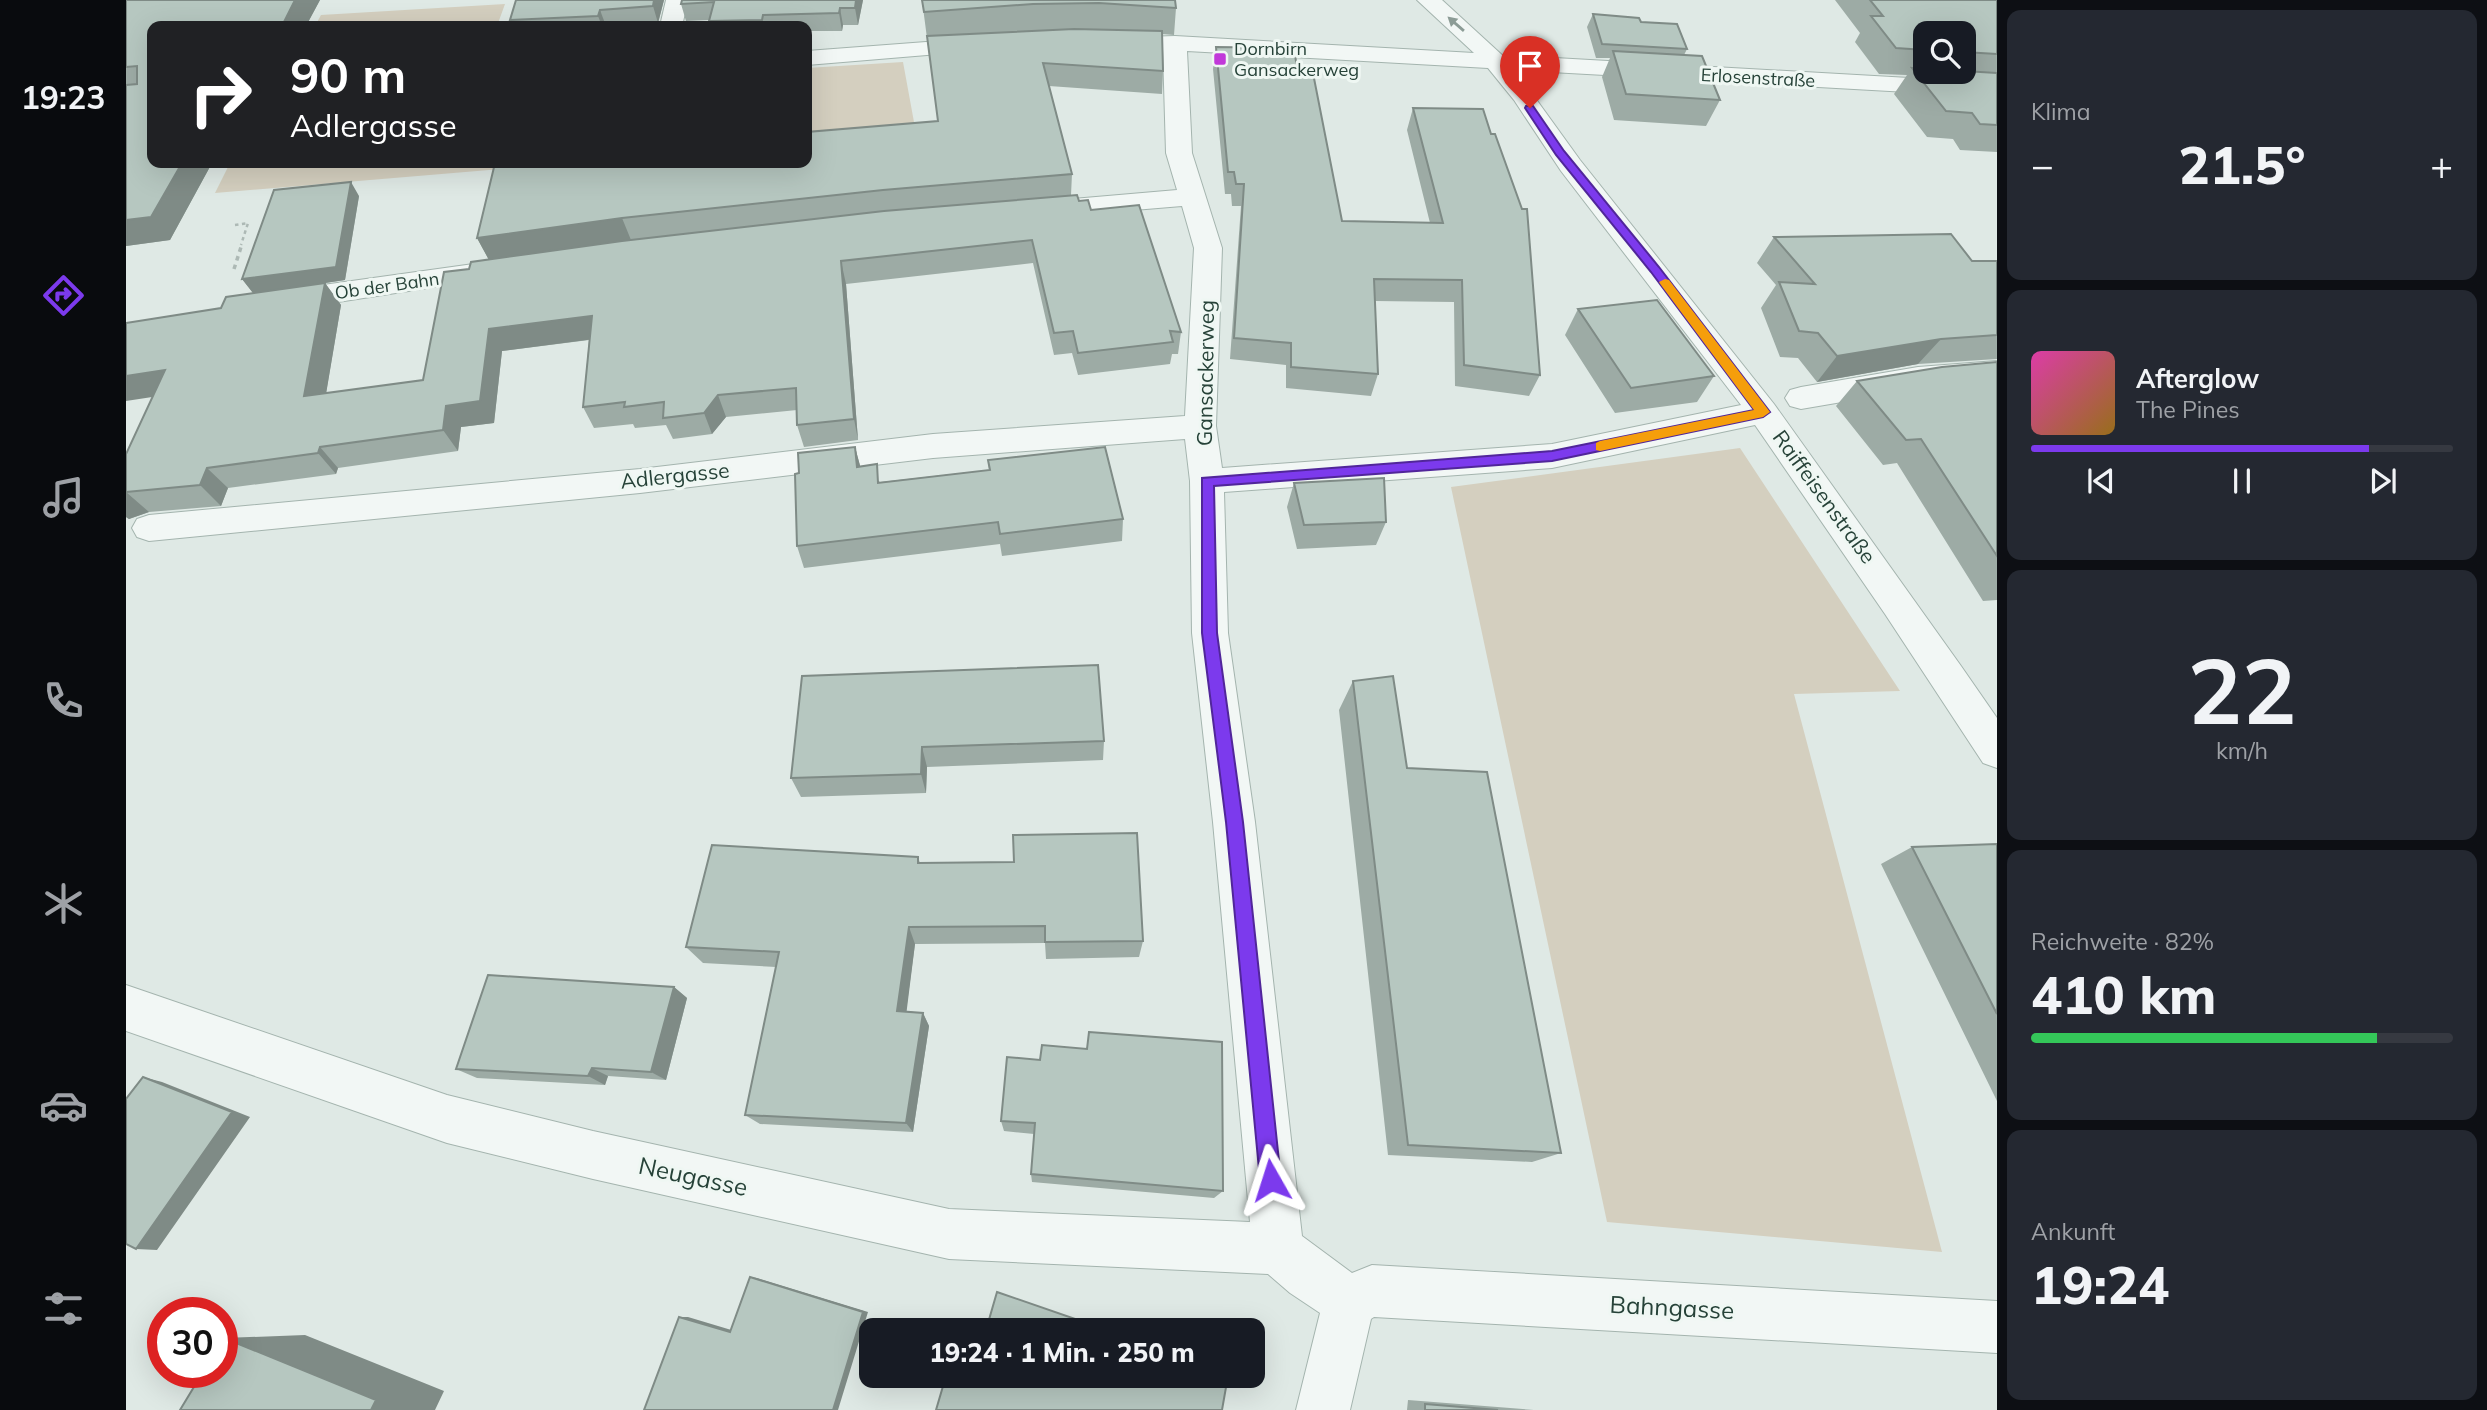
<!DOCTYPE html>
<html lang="de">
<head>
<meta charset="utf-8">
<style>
	:root { --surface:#171b24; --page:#242831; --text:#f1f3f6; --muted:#9ea1a6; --line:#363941; --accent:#7c3aed }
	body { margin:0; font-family:Mulish,sans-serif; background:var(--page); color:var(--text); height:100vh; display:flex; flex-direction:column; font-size:26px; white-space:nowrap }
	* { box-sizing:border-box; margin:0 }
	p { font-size:23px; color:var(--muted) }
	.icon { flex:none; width:38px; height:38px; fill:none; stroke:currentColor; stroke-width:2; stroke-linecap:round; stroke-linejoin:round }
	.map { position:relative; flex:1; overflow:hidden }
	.details { display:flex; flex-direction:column; gap:10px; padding:10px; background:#0d0f14; width:490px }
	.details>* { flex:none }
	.banner { position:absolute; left:21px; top:21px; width:665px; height:147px; border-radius:14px; box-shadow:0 7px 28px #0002; background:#202124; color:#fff; overflow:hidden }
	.buttons { position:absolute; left:1787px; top:21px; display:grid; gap:14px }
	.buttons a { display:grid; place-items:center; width:63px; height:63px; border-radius:14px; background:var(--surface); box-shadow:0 7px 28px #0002; font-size:35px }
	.speed { position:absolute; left:21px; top:1297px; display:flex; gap:14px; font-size:35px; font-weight:700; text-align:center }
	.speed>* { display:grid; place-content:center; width:91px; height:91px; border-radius:50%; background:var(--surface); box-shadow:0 7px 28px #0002; line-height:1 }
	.speed .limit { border:10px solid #d22; background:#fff; color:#111 }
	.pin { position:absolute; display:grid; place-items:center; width:60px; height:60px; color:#fff; margin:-72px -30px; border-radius:50% 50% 50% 0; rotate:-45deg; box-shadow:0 0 7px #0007 }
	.pin .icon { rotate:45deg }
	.me { position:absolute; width:77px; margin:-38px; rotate:354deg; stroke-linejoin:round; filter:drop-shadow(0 0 5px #0008) }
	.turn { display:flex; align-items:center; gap:24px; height:147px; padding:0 28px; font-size:32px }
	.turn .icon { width:91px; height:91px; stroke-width:2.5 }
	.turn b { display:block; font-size:49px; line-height:60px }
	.big { font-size:52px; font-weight:800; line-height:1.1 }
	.details .card { flex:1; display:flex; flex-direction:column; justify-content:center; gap:10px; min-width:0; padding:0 24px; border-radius:14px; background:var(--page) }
	.details .dial { align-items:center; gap:0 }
	.dial b { font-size:91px; line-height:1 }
	.song { display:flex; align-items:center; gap:21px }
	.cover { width:84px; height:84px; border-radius:10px; background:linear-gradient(135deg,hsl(320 70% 55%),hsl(40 70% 35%)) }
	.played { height:7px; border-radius:4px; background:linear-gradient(90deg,var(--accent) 80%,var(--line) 80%) }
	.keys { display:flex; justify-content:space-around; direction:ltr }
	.heat { display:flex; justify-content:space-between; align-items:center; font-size:38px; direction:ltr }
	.charge { height:10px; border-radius:5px; background:linear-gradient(90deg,#34c759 82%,var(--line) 0) }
	.trip { position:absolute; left:733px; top:1318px; width:406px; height:70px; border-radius:14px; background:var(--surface); box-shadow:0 7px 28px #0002; font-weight:800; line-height:70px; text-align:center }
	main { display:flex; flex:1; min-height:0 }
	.tabs { display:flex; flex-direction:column; width:126px; justify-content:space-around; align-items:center; background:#090b0e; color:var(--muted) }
	.tabs .icon { width:49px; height:49px }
	.tabs .selected { color:var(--accent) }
	.tabs b { font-size:32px; color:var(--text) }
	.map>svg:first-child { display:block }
	.green { fill:#d4cfbf }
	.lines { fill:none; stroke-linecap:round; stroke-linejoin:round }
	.minor-casing { stroke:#a4b4ae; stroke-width:2 }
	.path-far1 { stroke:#adb9b5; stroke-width:2.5; stroke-dasharray:3.5 3.5; stroke-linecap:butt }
	.path { stroke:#adb9b5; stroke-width:3.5; stroke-dasharray:4.5 4.5; stroke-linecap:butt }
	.minor { fill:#f2f7f5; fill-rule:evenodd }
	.wall { fill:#9daba5; fill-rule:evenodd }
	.shaded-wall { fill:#7f8b86 }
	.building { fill:#b6c7c0; stroke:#7f8b86; stroke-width:2 }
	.oneway { fill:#8c9c96 }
	.route { fill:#7c3aed; stroke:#51269a; stroke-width:2 }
	.slow { fill:#f59e0b }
	.poi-dot { fill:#c139d9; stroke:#eff7f3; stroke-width:2.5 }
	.labels { text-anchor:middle; stroke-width:6; stroke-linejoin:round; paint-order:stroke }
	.far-poi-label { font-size:18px; fill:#264238; stroke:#eff7f3; text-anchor:start }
	.far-street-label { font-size:18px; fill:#264238; stroke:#eff7f3 }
	.street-label { font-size:21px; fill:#264238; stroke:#eff7f3 }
	.near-street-label { font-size:24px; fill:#264238; stroke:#eff7f3 }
</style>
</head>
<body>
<main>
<nav class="tabs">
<b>19:23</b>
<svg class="icon selected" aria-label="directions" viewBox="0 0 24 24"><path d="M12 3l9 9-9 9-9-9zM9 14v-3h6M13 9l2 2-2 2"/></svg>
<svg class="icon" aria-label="music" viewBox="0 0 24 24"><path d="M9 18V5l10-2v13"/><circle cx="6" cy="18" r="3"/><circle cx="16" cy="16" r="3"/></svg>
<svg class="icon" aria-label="phone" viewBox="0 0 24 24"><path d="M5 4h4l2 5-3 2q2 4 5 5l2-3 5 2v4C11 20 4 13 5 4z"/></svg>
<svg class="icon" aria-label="climate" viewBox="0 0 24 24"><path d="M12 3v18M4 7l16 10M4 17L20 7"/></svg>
<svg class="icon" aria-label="car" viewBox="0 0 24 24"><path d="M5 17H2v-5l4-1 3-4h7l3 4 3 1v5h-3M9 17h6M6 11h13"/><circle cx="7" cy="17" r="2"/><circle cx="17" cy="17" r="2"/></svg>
<svg class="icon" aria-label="filters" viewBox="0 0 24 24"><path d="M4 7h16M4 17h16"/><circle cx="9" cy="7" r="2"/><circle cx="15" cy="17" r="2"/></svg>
</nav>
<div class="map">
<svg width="1871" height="1410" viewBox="0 0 1871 1410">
	<rect width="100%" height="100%" fill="#dfe9e5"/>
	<path class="green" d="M379 4 371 26H189L195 15Z
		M777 62 790 133 681 143V68Z
		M104 163H445L89 193Z
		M1614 448 1774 691 1668 694 1816 1252 1481 1222 1325 487Z"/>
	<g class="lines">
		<defs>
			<path id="minor" d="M540 0H562L556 26H534Z
				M1291 0H1316L1376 55 1871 83V97L1389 70 1454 160 1648 404 1835 666 1871 718V768L1857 763 1759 614 1629 425 1426 468 1098 492 1102 633 1129 822 1176 1236 1226 1273 1246 1265 1871 1301V1353L1248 1317 1245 1319 1224 1410H1170L1194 1313 1164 1293 1142 1274 823 1259 467 1179 321 1143 0 1031V985L321 1095 467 1131 823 1209 1124 1222 1087 822 1066 633 1064 481 1059 439 807 458 514 493 23 541 11 537 6 528 11 519 23 515 514 469 807 434 1059 416 1068 248 1056 206 912 218 902 216 898 210 902 204 912 202 1051 190 1040 153 1037 50 1017 47 1013 42 1017 37 1049 36 1348 53ZM1061 51 1362 68 1388 100 1435 171 1615 405 1426 444 1096 468 1090 426 1096 248 1066 153Z
				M853 38 861 40 865 45 861 50 681 65V51Z
				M369 261 379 264 383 270 379 276 154 311 144 308 139 301 144 294 154 291Z
				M1871 361V383L1792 389 1675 409 1664 406 1659 398 1664 390 1675 387 1792 367Z"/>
		</defs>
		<use href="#minor" class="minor-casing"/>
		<path class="path-far1" d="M109 225 122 223 115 245"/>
		<path class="path" d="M108 269 116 244"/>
		<use href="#minor" class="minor"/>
	</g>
	<path class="wall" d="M0 0H194L180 26H26V163H86L44 240 0 246Z
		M538 0 532 23 489 26H387L384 20Z
		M556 0H737L732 25H717L716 31H681V26H584L583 20 560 21 555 4Z
		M796 0H1049L1050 8 1048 35 1036 34 1037 71 1036 94 923 86 946 174 945 195 965 210 1055 332 1052 354H1046L1044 364 952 375 946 353 928 355 907 263 720 284 732 440 678 447 671 425V410L600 417 586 434 547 439 540 425 509 428 507 424 468 428 457 407 463 340 376 351 368 423 335 427 332 451 212 468 210 474 102 488 95 506 23 512 3 519 0 517V454L95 308 127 293 116 279 233 196 219 280 199 283 215 305 200 393 297 380 343 269 363 260 351 238 812 122Z
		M1709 0H1871V152L1834 150 1827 139 1801 137 1768 94 1781 75 1753 74 1729 42 1734 33ZM1799 33H1838V72H1799Z
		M1467 14 1515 22 1561 49 1558 55 1594 100 1580 126 1488 120 1476 77 1484 58H1470L1461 27Z
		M1090 47 1171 68 1216 221 1304 223 1281 130 1287 108 1414 375 1403 396 1329 386 1328 302 1249 301 1252 374 1245 396 1160 388V365L1104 359 1115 206H1106L1105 194H1099L1087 69Z
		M1648 237 1846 261H1871V359L1792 364 1691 382 1672 358 1654 357 1635 308 1650 285 1631 263Z
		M1452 309 1588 376 1571 402 1489 413 1439 335Z
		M1871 362V600L1857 601 1771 463 1757 465 1710 406 1731 381Z
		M729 447 734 466 754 482 863 470 862 460 997 519 996 541 876 556 874 544 678 568 671 546 673 473Z
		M1168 483 1260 522 1250 545 1171 549 1161 507Z
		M972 665 978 741 977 760 801 767 800 793 675 797 665 778Z
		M1227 681 1281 768 1435 1153 1406 1162 1262 1155 1213 710Z
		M1871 844V1101L1755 864 1786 847Z
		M792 857 794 863 1017 941 1013 957 920 959 919 943 789 944 780 1011 797 1013 803 1026 787 1132 634 1124 619 1115 650 967 577 963 560 947Z
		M548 987 561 998 540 1080 482 1076 479 1085 351 1078 330 1069Z
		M914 1060 1097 1191 1088 1198 906 1182 905 1174 908 1134 878 1131 875 1121Z
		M1282 1400 1408 1410H1281Z"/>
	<path class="shaded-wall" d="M169 0H194L180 26H161L158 22Z
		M528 0H538L532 23 527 6Z
		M730 0H737L732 25 729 8Z
		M714 8 717 25 716 31 713 13Z
		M474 10 480 26H476L472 16Z
		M56 163H86L44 240 0 246V220Z
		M225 182 233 196 219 280 199 283 215 305 196 418 178 396 127 293 116 279Z
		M496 218 505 240 363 260 351 238Z
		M715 261 720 284 732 440 728 419Z
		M466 316 476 338 376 351 368 423 335 427 332 451 317 430 320 406 363 329Z
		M1815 339 1792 364 1691 382 1711 356Z
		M39 370 59 392 0 401V376Z
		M592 395 600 417 586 434 578 413Z
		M194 447 212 468 210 474 192 453Z
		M729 447 735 469 731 467Z
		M81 468 102 488 95 506 74 485Z
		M0 492 23 512 3 519 0 517Z
		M796 747 801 767 800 793 795 774Z
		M783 927 789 944 779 1024 771 1011Z
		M548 987 561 998 540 1080 525 1072Z
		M797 1013 803 1026 787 1132 780 1123Z
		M466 1068 482 1076 479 1085 462 1076Z
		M17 1077 36 1082 124 1117 31 1250 10 1249Z
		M624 1277 631 1278 742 1312 712 1410H707Z
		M553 1317H562L612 1332H604Z
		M179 1335 318 1391 309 1410H245L98 1338Z"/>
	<path class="building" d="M0 0H169L158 22 136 23 134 26H26V163H56L25 217 0 220V85L11 84V66L0 67Z
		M390 0H528L527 6 474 10 472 16 384 20Z
		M556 0H730L729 8H714L713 13 637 15 636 20 583 21 588 2 555 4Z
		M796 0H1049L1050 8 973 3 907 4 798 12Z
		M1744 0H1871V54L1838 52V33H1799V50L1770 48 1745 16H1757Z
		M1467 14 1513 18 1515 22 1551 24 1561 49 1476 44Z
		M948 29 1036 31 1037 71 917 63 946 174 757 190 496 218 351 238 369 163H681V132L812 121 801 36Z
		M1090 47 1168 48 1171 68H1186L1216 221 1317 223 1287 108 1357 109 1365 134H1369L1396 209H1401L1414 375 1338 365 1336 280 1248 279 1252 374 1165 367V343L1108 338 1118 184H1110L1108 172H1102Z
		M1487 51 1576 56 1594 100 1500 94Z
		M1786 68 1799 69V72H1838V71L1871 73V125L1854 124 1846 113 1820 111Z
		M225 182 210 267 116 279 148 190Z
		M951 195 953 201 962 200 965 210 1013 205 1055 332 1044 331 1047 342 952 353 947 331 928 333 906 240 715 261 728 419 671 425 670 388 592 395 578 413 537 418 538 402 498 407 499 402 457 407 466 316 363 329 354 401 320 406 317 430 194 447 192 453 81 468 74 485 0 492V454L39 370 0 376V323L95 308 100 297 199 283 178 396 297 380 318 272 343 269 345 262 496 241 758 211Z
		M1825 234 1846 261H1871V335L1815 339 1711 356 1692 333 1673 331 1653 282 1689 284 1648 237Z
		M1531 300 1588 376 1505 388 1452 309Z
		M1871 362V556L1795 439 1780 440 1731 381 1816 367Z
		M729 447 731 467 751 464 752 483 864 470 862 460 979 447 997 519 874 534 872 522 671 546 669 474 673 473 672 453Z
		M1258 478 1260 522 1178 525 1168 483Z
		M972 665 978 741 796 747 795 774 665 778 676 676Z
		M1267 676 1281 768 1361 772 1435 1153 1282 1145 1227 681Z
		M1011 833 1017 941 919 942V926L783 927 771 1011 797 1013 780 1123 619 1115 653 952 560 947 586 845 792 857V863L888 862 887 835Z
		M1871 844V1014L1786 847Z
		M362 975 548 987 525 1072 466 1068 462 1076 330 1069Z
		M963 1032 1096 1042 1097 1191 905 1174 909 1123 875 1121 881 1057 914 1060 916 1045 961 1049Z
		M17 1077 106 1112 10 1249 0 1244V1099Z
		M624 1277 737 1312 707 1410H518L553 1317 604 1332Z
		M871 1292 981 1330H860Z
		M1001 1326 1014 1330H1000Z
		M98 1338 250 1400 245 1410H54L77 1372H96V1341Z
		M820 1376H1102L1096 1410H810Z
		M1299 1404 1372 1410H1299Z"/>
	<defs><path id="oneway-solid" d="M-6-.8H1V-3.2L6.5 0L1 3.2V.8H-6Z" transform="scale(1.75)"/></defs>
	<use class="oneway" href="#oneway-solid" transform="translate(1330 24) rotate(-139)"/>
	<path class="route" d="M1400 106H1407L1438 151 1533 267 1644 412 1637 417 1426 461 1088 486 1091 633 1117 822 1155 1180 1152 1187 1145 1190 1137 1187 1134 1180 1100 822 1076 633V478L1426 451 1628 410 1525 272 1430 155 1399 108Z"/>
	<path class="slow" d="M1539 279 1543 280 1644 412 1637 417 1474 451 1470 450V443L1474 441 1628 410 1535 285 1533 282Z"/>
	<rect class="poi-dot" x="1087" y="52" width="14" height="14" rx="3.5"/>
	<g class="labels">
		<g class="far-poi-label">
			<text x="1108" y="55">Dornbirn<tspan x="1108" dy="21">Gansackerweg</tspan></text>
		</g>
		<g class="far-street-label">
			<text transform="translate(1632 78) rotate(3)" y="6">Erlosenstraße</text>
			<text transform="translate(261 286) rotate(-8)" y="6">Ob der Bahn</text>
		</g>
		<g class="street-label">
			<text transform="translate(1080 373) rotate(-89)" y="7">Gansackerweg</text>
			<text transform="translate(549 476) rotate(-6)" y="7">Adlergasse</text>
			<text transform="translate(1698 497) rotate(54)" y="7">Raiffeisenstraße</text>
		</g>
		<g class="near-street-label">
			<text transform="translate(567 1177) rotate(12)" y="8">Neugasse</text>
			<text transform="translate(1546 1308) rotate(3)" y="8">Bahngasse</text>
		</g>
	</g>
</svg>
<div class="buttons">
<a><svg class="icon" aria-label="search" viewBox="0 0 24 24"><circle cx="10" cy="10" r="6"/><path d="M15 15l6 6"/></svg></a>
</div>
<div class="speed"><div class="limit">30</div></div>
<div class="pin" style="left:1404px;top:108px;background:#d93025"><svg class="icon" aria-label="arrive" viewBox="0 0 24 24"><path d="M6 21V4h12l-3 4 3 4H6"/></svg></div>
<svg class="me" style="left:1145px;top:1180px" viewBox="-20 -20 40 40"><path d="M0-17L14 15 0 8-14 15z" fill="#7c3aed" stroke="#fff" stroke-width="4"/></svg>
<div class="trip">19:24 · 1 Min. · 250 m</div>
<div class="banner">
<div class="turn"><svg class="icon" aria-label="right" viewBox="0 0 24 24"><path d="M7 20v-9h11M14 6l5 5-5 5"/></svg><div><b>90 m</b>Adlergasse</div></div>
</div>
</div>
<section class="details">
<div class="card"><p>Klima</p>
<div class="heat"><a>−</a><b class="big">21.5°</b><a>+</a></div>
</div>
<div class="card">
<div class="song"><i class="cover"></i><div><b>Afterglow</b><p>The Pines</p></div></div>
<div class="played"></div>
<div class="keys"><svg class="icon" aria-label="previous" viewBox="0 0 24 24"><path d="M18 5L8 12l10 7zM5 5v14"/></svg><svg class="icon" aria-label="pause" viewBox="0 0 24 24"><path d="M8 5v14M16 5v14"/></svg><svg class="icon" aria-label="next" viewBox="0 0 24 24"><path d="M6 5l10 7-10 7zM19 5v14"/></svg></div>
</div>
<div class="card dial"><b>22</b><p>km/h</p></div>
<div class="card"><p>Reichweite · 82%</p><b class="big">410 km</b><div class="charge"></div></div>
<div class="card"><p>Ankunft</p><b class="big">19:24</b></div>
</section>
</main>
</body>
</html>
